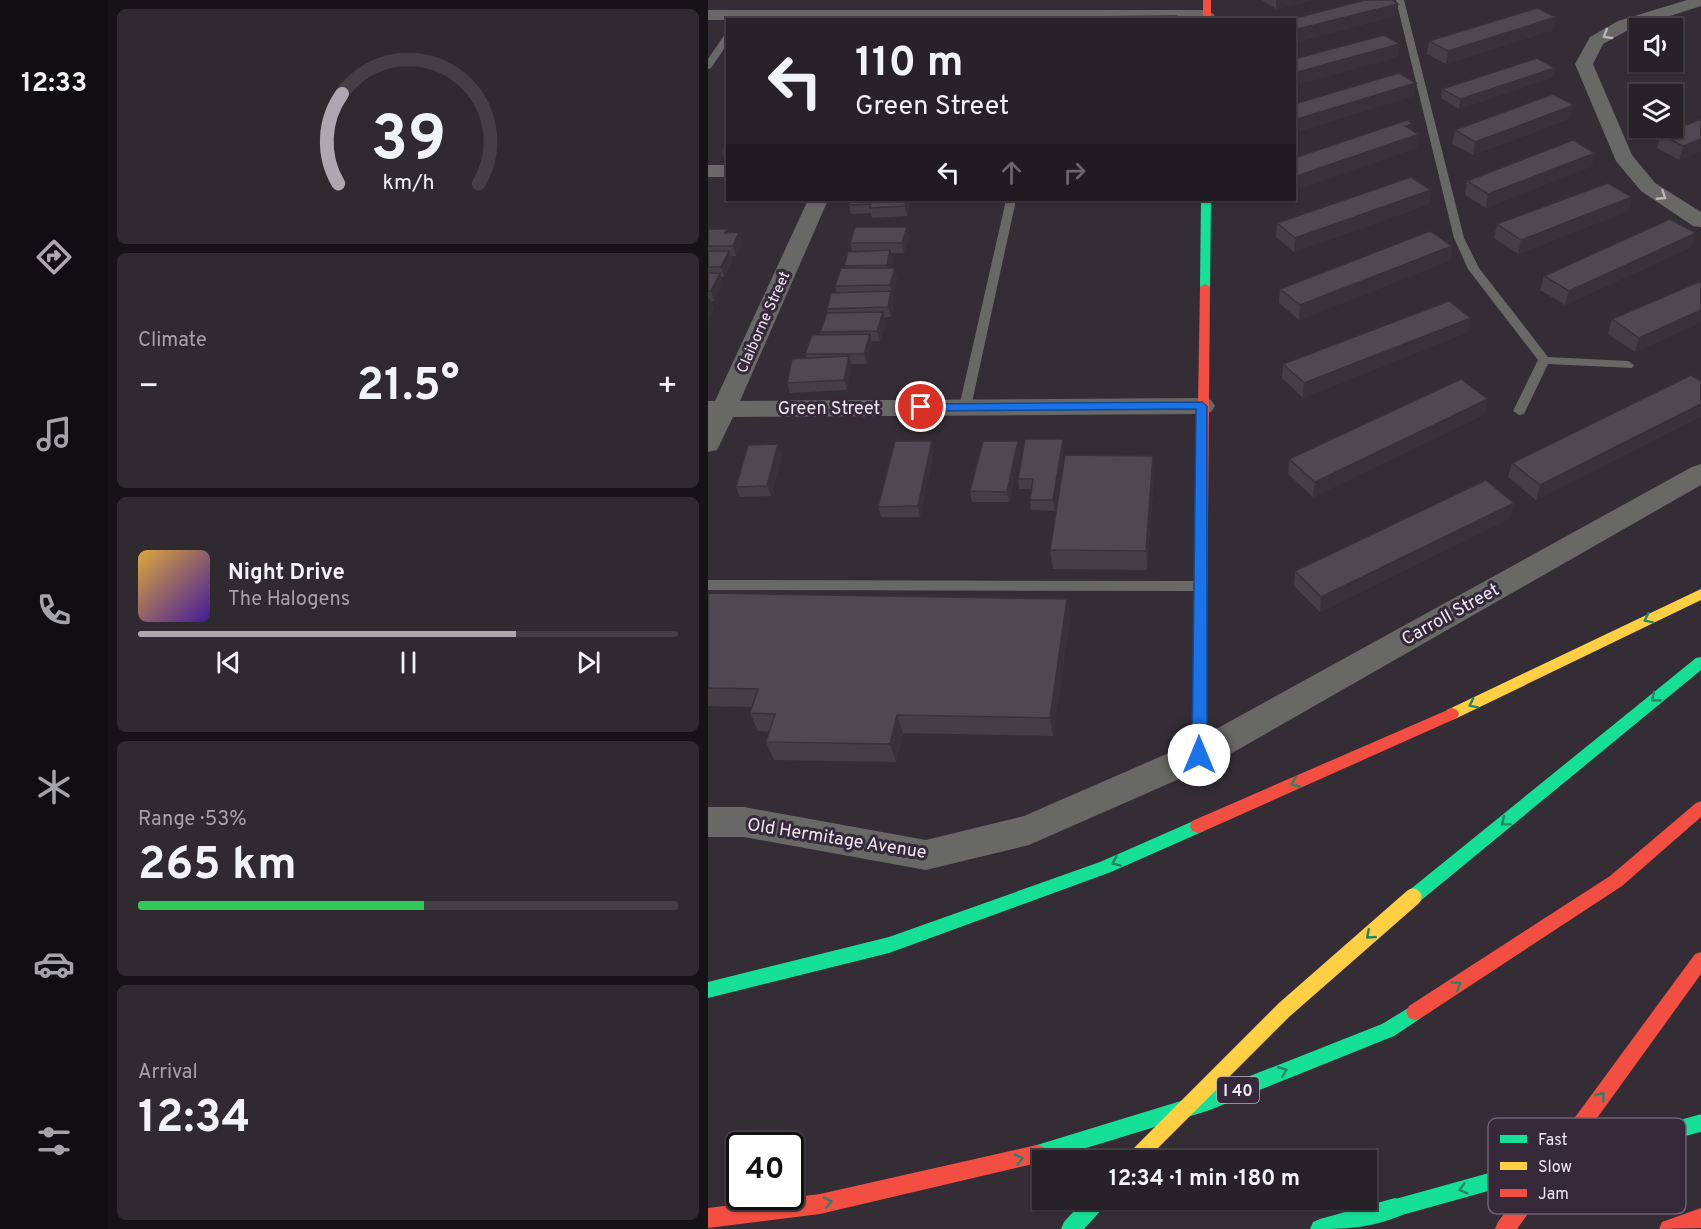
<!DOCTYPE html>
<html lang="en">
<head>
<meta charset="utf-8">
<style>
	:root { --surface:#272228; --page:#2f2a30; --text:#f1f3f6; --muted:#a4a4a8; --line:#433f45; --accent:#aea6b0 }
	body { margin:0; font-family:Overpass,sans-serif; background:var(--page); color:var(--text); height:100vh; display:flex; flex-direction:column; font-size:22px; white-space:nowrap }
	* { box-sizing:border-box; margin:0 }
	p { font-size:20px; color:var(--muted) }
	.icon { flex:none; width:33px; height:33px; fill:none; stroke:currentColor; stroke-width:2; stroke-linecap:round; stroke-linejoin:round }
	.map { position:relative; flex:1; overflow:hidden }
	.side { display:flex; flex-direction:column; gap:9px; padding:9px; background:#151316; width:600px }
	.side>* { flex:none }
	.hud { position:absolute; left:18px; top:18px; width:570px; height:183px; border-radius:0px; box-shadow:0 2px 4px #0004,0 0 0 2px var(--line); background:#272228; color:var(--text); overflow:hidden }
	.controls { position:absolute; left:921px; top:18px; display:grid; gap:12px }
	.controls a { display:grid; place-items:center; width:54px; height:54px; border-radius:0px; background:var(--surface); box-shadow:0 2px 4px #0004,0 0 0 2px var(--line); font-size:30px }
	.speed { position:absolute; left:18px; top:1132px; display:flex; gap:12px; font-size:30px; font-weight:700; text-align:center }
	.speed>* { display:grid; place-content:center; width:78px; height:78px; border-radius:50%; background:var(--surface); box-shadow:0 2px 4px #0004,0 0 0 2px var(--line); line-height:1 }
	.speed .limit { border:3px solid #111; border-radius:9px; background:#fff; color:#111 }
	.pin { position:absolute; display:grid; place-items:center; width:51px; height:51px; color:#fff; margin:-26px; border:3px solid #fff; border-radius:50%; box-shadow:0 2px 6px #0007 }
	.me { position:absolute; width:66px; margin:-33px; rotate:0deg; stroke-linejoin:round; filter:drop-shadow(0 0 4px #0008) }
	.turn { display:flex; align-items:center; gap:21px; height:126px; padding:0 30px; font-size:27px }
	.turn .icon { width:78px; height:78px; stroke-width:2.5 }
	.turn b { display:block; font-size:42px; line-height:51px }
	.lanes { display:flex; align-items:center; height:57px; padding:0 30px; background:#0003; justify-content:center; gap:30px; direction:ltr }
	.lanes .off { opacity:.35 }
	.big { font-size:45px; font-weight:700; line-height:1.1 }
	.side .card { flex:1; display:flex; flex-direction:column; justify-content:center; gap:9px; min-width:0; padding:0 21px; border-radius:9px; background:var(--page) }
	.side .dial { align-items:center; gap:0 }
	.dial svg { height:156px; overflow:visible; fill:none; stroke:var(--line); stroke-width:7; stroke-linecap:round; text-anchor:middle }
	.dial text { fill:var(--text); stroke:none }
	.song { display:flex; align-items:center; gap:18px }
	.cover { width:72px; height:72px; border-radius:9px; background:linear-gradient(135deg,hsl(40 70% 55%),hsl(260 70% 35%)) }
	.played { height:6px; border-radius:3px; background:linear-gradient(90deg,var(--accent) 70%,var(--line) 70%) }
	.keys { display:flex; justify-content:space-around; direction:ltr }
	.heat { display:flex; justify-content:space-between; align-items:center; font-size:33px; direction:ltr }
	.charge { height:9px; border-radius:4px; background:linear-gradient(90deg,#34c759 53%,var(--line) 0) }
	.trip { position:absolute; left:324px; top:1150px; width:345px; height:60px; border-radius:0px; background:var(--surface); box-shadow:0 2px 4px #0004,0 0 0 2px var(--line); font-weight:700; line-height:60px; text-align:center }
	main { display:flex; flex:1; min-height:0 }
	.tab-bar { display:flex; flex-direction:column; width:108px; justify-content:space-around; align-items:center; background:#100e10; color:var(--muted) }
	.tab-bar .icon { width:42px; height:42px }
	.tab-bar .on { color:var(--accent) }
	.tab-bar b { font-size:27px; color:var(--text) }
	.map>svg:first-child { display:block }
	.lines { fill:none; stroke-linecap:round; stroke-linejoin:round }
	.lane { fill:#686866; fill-rule:evenodd }
	.street { fill:#686866; fill-rule:evenodd }
	.fast { fill:#16e098; fill-rule:evenodd }
	.slow { fill:#ffcf43; fill-rule:evenodd }
	.jam { fill:#f24e42; fill-rule:evenodd }
	.fast-bridge { stroke:#16e098; stroke-width:17 }
	.slow-bridge { stroke:#ffcf43; stroke-width:17 }
	.wall { fill:#443e47 }
	.shaded-wall { fill:#373239 }
	.building { fill:#4f4852; stroke:#373239; stroke-width:1.5 }
	.oneway { stroke:#b9b4ba }
	.oneway2 { stroke:#268469 }
	.route { fill:#1a73e8; stroke:#114b97; stroke-width:1.5 }
	.labels { text-anchor:middle; stroke-width:6; stroke-linejoin:round; paint-order:stroke }
	.far-street-label { font-size:15px; fill:#efe7f2; stroke:#35293a }
	.shield { fill:#35293a; stroke:#b7aebb; stroke-width:1.5 }
	.shield-label { font-size:16px; font-weight:bold; fill:#efe7f2 }
	.street-label { font-size:18px; fill:#efe7f2; stroke:#35293a }
	.key { fill:#35293a; stroke:#6d6271; stroke-width:1.5 }
	.key-label { font-size:16px; fill:#efe7f2 }
</style>
</head>
<body>
<main>
<nav class="tab-bar">
<b>12:33</b>
<svg class="icon on" aria-label="directions" viewBox="0 0 24 24"><path d="M12 3l9 9-9 9-9-9zM9 14v-3h6M13 9l2 2-2 2"/></svg>
<svg class="icon" aria-label="music" viewBox="0 0 24 24"><path d="M9 18V5l10-2v13"/><circle cx="6" cy="18" r="3"/><circle cx="16" cy="16" r="3"/></svg>
<svg class="icon" aria-label="phone" viewBox="0 0 24 24"><path d="M5 4h4l2 5-3 2q2 4 5 5l2-3 5 2v4C11 20 4 13 5 4z"/></svg>
<svg class="icon" aria-label="climate" viewBox="0 0 24 24"><path d="M12 3v18M4 7l16 10M4 17L20 7"/></svg>
<svg class="icon" aria-label="car" viewBox="0 0 24 24"><path d="M5 17H2v-5l4-1 3-4h7l3 4 3 1v5h-3M9 17h6M6 11h13"/><circle cx="7" cy="17" r="2"/><circle cx="17" cy="17" r="2"/></svg>
<svg class="icon" aria-label="filters" viewBox="0 0 24 24"><path d="M4 7h16M4 17h16"/><circle cx="9" cy="7" r="2"/><circle cx="15" cy="17" r="2"/></svg>
</nav>
<section class="side">
<div class="card dial"><svg viewBox="0 0 100 80">
<path d="M14 69A42 42 0 1 1 86 69"/>
<path d="M14 69A42 42 0 0 1 16 23" stroke="#aea6b0"/>
<text x="50" y="56" font-size="32" font-weight="700">39</text>
<text x="50" y="72" font-size="11">km/h</text>
</svg></div>
<div class="card"><p>Climate</p>
<div class="heat"><a>−</a><b class="big">21.5°</b><a>+</a></div>
</div>
<div class="card">
<div class="song"><i class="cover"></i><div><b>Night Drive</b><p>The Halogens</p></div></div>
<div class="played"></div>
<div class="keys"><svg class="icon" aria-label="previous" viewBox="0 0 24 24"><path d="M18 5L8 12l10 7zM5 5v14"/></svg><svg class="icon" aria-label="pause" viewBox="0 0 24 24"><path d="M8 5v14M16 5v14"/></svg><svg class="icon" aria-label="next" viewBox="0 0 24 24"><path d="M6 5l10 7-10 7zM19 5v14"/></svg></div>
</div>
<div class="card"><p>Range · 53%</p><b class="big">265 km</b><div class="charge"></div></div>
<div class="card"><p>Arrival</p><b class="big">12:34</b></div>
</section>
<div class="map">
<svg width="993" height="1229" viewBox="0 0 993 1229">
	<rect width="100%" height="100%" fill="#342d36"/>
	<g class="lines">
		<path class="lane" d="M688 0H696L756 238 771 268 840 357 920 361 926 365 924 368 840 364 816 414 811 415 805 411 830 360 760 269 746 238Z
			M17 34H20V43L3 68 0 69V59Z
			M298 200H308L263 407 257 411 251 407Z
			M0 580 492 581 499 586 492 591 0 590Z"/>
		<path class="street" d="M979 0H993V6L922 29 895 44 885 64 924 155 947 183 993 212V227L985 226 933 191 908 161 867 64 882 37 910 21Z
			M0 10H499L507 15 501 20H0Z
			M0 165H20V177H0Z
			M100 200H120L32 401 494 398 503 400 507 406 503 412 494 414 25 417 9 450 0 452V401H7Z
			M993 464V485L503 765 321 845 218 870 36 837H0V807H36L218 840 316 816 479 745 984 467Z"/>
		<path class="fast" d="M493 200H503L502 287 497 290 492 287Z
			M993 657V670L711 902 705 904 699 902 697 897 699 892 988 658Z
			M490 819 496 821 498 826 496 831 403 872 181 953 0 998V982L181 937 392 862Z
			M707 1004 713 1006 716 1012 713 1018 686 1036 499 1111 329 1163 322 1161 320 1154 322 1147 329 1145 499 1093 674 1024Z
			M687 1198 694 1201 697 1208 694 1215C661 1229 637 1229 602 1229L605 1222 612 1219Z
			M376 1200H399L396 1207 376 1229H353L356 1222Z"/>
		<path class="slow" d="M993 589V600L749 718 744 720 739 718 737 714 739 710Z"/>
		<path class="jam" d="M495 0H503V20H495Z
			M497 284 502 287 498 755 496 759 491 761 486 759 484 755 492 287Z
			M744 708 749 710 751 714 749 718 496 831 490 833 484 831 482 826 484 821Z
			M993 801V817L914 886 713 1018 707 1020 701 1018 698 1012 701 1006 902 876 988 803Z
			M993 952V974L809 1229H787L790 1222 987 954Z
			M329 1145 336 1147 338 1154 336 1161 329 1163 112 1214 0 1228V1208L112 1194Z
			M993 1208V1228L951 1229 954 1222Z"/>
		<path class="fast-bridge" d="M687 1208 993 1123"/>
		<path class="slow-bridge" d="M425 1161 576 1010 705 897"/>
	</g>
	<path class="wall" d="M554 0H604L568 9Z
		M845 30 738 64 719 54 721 41Z
		M847 68 845 77 751 109 733 98 734 89Z
		M863 118 765 155 744 144 747 130Z
		M993 119V151L971 160 949 148 953 135Z
		M20 129V160H17L14 151 19 140 17 134Z
		M884 166 778 208 757 195 759 181Z
		M723 190 721 204 586 252 568 237 569 223Z
		M924 197 920 211 810 254 786 238 789 224Z
		M142 200H202L199 216 164 218 163 213 143 214 141 205Z
		M0 229 20 232 34 242 28 256H23L24 261 16 277H13L15 283 6 301H3L5 307 0 323Z
		M201 236 196 253H183L185 260 183 268 189 278 184 295 186 301 183 317H176L178 322 172 341H164V344L159 364H143L144 366 139 390 82 393 79 383 99 358 97 354 113 335 112 332 120 313 119 309 129 293 127 286 137 268 136 266 144 251 142 243Z
		M744 246 742 260 591 320 571 303 572 289Z
		M983 247 857 305 832 290 836 276Z
		M993 281V322L927 352 900 334 904 319Z
		M760 332 595 398 574 378 575 364Z
		M993 381V416L828 500 800 477 804 463Z
		M777 414 605 497 580 474 581 459Z
		M310 441 312 452 301 502H264L262 491Z
		M356 449 347 511 323 510 322 500 324 489H311L310 479Z
		M226 451 212 517H173L170 507Z
		M74 454 63 496 32 497 28 487Z
		M445 456 446 475 439 570 345 569 342 550Z
		M806 503 802 518 612 612 586 586 587 571Z
		M0 593 359 599 362 618 345 736 195 733 188 762 66 760 58 742 61 732 50 731 42 713 44 707 0 706Z"/>
	<path class="shaded-wall" d="M568 0H604L568 9Z
		M690 4 689 16 586 43V30Z
		M848 17 845 30 738 64 740 51Z
		M692 44 690 57 586 86V73Z
		M847 68 845 77 751 109 752 99Z
		M708 83 706 96 586 133V120Z
		M866 105 863 118 765 155 767 142Z
		M705 124 703 137 711 134 709 148 586 191V177Z
		M993 139V151L971 160 975 146Z
		M887 153 884 166 778 208 780 194Z
		M723 190 721 204 586 252 587 238Z
		M924 197 920 211 810 254 813 240Z
		M198 200H201L199 216 197 206Z
		M199 227 201 236 196 253 194 243Z
		M31 232 34 242 28 256 25 246Z
		M988 233 983 247 857 305 861 291Z
		M744 246 742 260 591 320 592 305Z
		M182 250 185 260 182 274 179 265Z
		M21 251 24 261 16 277 13 267Z
		M187 268 189 278 184 295 186 301 183 317 180 307 183 291 182 285Z
		M12 273 15 283 6 301 3 291Z
		M1 297 5 307 0 323V301Z
		M993 310V322L927 352 931 338Z
		M175 312 178 322 172 341 169 331Z
		M763 318 760 332 595 398 596 383Z
		M162 334 164 344 159 364 156 354Z
		M141 356 144 366 139 390 136 380Z
		M780 399 777 414 605 497 607 482Z
		M993 404V416L828 500 832 485Z
		M355 439 356 449 347 511 345 500Z
		M224 441 226 451 212 517 210 506Z
		M310 441 312 452 301 502 299 492Z
		M70 444 74 454 63 496 59 486Z
		M445 456 446 475 439 570 438 551Z
		M806 503 802 518 612 612 613 597Z
		M359 599 362 618 345 736 342 718Z
		M189 715 195 733 188 762 182 744Z"/>
	<path class="building" d="M657 0H684L690 4 586 30V20H580Z
		M829 8 848 17 740 51 721 41Z
		M468 16V20H375V17Z
		M676 35 692 44 586 73V59Z
		M829 58 847 68 752 99 734 89Z
		M691 73 708 83 586 120V104Z
		M845 94 866 105 767 142 747 130Z
		M993 119V139L975 146 953 135Z
		M699 120 705 124 697 126 711 134 586 177V158Z
		M20 139V151H14Z
		M865 140 887 153 780 194 759 181Z
		M703 177 723 190 587 238 569 223Z
		M900 183 924 197 813 240 789 224Z
		M142 200H198L197 206 162 208 163 204 141 205Z
		M962 219 988 233 861 291 836 276Z
		M147 227H199L194 243H142Z
		M0 229H19L17 233 31 232 25 246H0Z
		M722 231 744 246 592 305 572 289Z
		M182 250 179 265 136 266 140 252Z
		M0 251H21L13 267H0Z
		M133 268H187L182 285 127 286Z
		M0 273H12L3 291H0Z
		M993 281V310L931 338 904 319Z
		M183 291 180 307 119 309 123 293Z
		M741 301 763 318 596 383 575 364Z
		M175 312 169 331 112 332 119 313Z
		M162 334 156 354H97L104 335Z
		M141 356 136 380 79 383 84 359Z
		M983 375 993 381V404L832 485 804 463Z
		M753 379 780 399 607 482 581 459Z
		M317 439H355L345 500H322L325 479H310Z
		M187 441H224L210 506 170 507Z
		M275 441H310L299 492 262 491Z
		M70 444 59 486 28 487 40 445Z
		M357 455 445 456 438 551 342 550Z
		M778 480 806 503 613 597 587 571Z
		M0 593 359 599 342 718 189 715 182 744 58 742 67 714 42 713 50 689 0 688Z"/>
	<defs><path id="oneway-chevron" d="M-2-3.5L2.5 0L-2 3.5" fill="none" stroke-width="1.6" stroke-linecap="round" stroke-linejoin="round" transform="scale(1.5)"/></defs>
	<g class="oneway">
		<use href="#oneway-chevron" transform="translate(899 35) rotate(149)"/>
		<use href="#oneway-chevron" transform="translate(954 196) rotate(33)"/>
	</g>
	<g class="oneway2">
		<use href="#oneway-chevron" transform="translate(940 619) rotate(154)"/>
		<use href="#oneway-chevron" transform="translate(947 698) rotate(141)"/>
		<use href="#oneway-chevron" transform="translate(765 704) rotate(154)"/>
		<use href="#oneway-chevron" transform="translate(587 783) rotate(156)"/>
		<use href="#oneway-chevron" transform="translate(797 822) rotate(141)"/>
		<use href="#oneway-chevron" transform="translate(408 862) rotate(156)"/>
		<use href="#oneway-chevron" transform="translate(662 935) rotate(139)"/>
		<use href="#oneway-chevron" transform="translate(749 985) rotate(-33)"/>
		<use href="#oneway-chevron" transform="translate(575 1071) rotate(-22)"/>
		<use href="#oneway-chevron" transform="translate(893 1096) rotate(-54)"/>
		<use href="#oneway-chevron" transform="translate(311 1159) rotate(-14)"/>
		<use href="#oneway-chevron" transform="translate(755 1189) rotate(165)"/>
		<use href="#oneway-chevron" transform="translate(120 1202) rotate(-12)"/>
	</g>
	<path class="route" d="M494 402 499 406V755L497 759 491 761 486 759 484 755 488 409 213 411 208 407 213 404Z"/>
	<g class="labels">
		<g class="far-street-label">
			<text transform="translate(55 322) rotate(-66)" y="5">Claiborne Street</text>
		</g>
		<rect class="shield" x="509" y="1077" width="42" height="26" rx="4.5"/>
		<g class="shield-label">
			<text x="530" y="1096">I 40</text>
		</g>
		<g class="street-label">
			<text x="121" y="414">Green Street</text>
			<text transform="translate(742 614) rotate(-29)" y="6">Carroll Street</text>
			<text transform="translate(129 838) rotate(9)" y="6">Old Hermitage Avenue</text>
		</g>
	</g>
	<rect x="780" y="1118" width="198" height="96" rx="9" class="key"/>
	<rect x="792" y="1135" width="27" height="8" fill="#16e098"/>
	<rect x="792" y="1162" width="27" height="8" fill="#ffcf43"/>
	<rect x="792" y="1189" width="27" height="8" fill="#f24e42"/>
	<g class="key-label">
		<text x="830" y="1145">Fast</text>
		<text x="830" y="1172">Slow</text>
		<text x="830" y="1199">Jam</text>
	</g>
</svg>
<div class="controls">
<a><svg class="icon" aria-label="sound" viewBox="0 0 24 24"><path d="M4 9h4l5-4v14l-5-4H4zM17 9q2 3 0 6"/></svg></a>
<a><svg class="icon" aria-label="layers" viewBox="0 0 24 24"><path d="M12 4l9 5-9 5-9-5zM3 14l9 5 9-5"/></svg></a>
</div>
<div class="speed"><div class="limit">40</div></div>
<div class="pin" style="left:213px;top:407px;background:#d93025"><svg class="icon" aria-label="arrive" viewBox="0 0 24 24"><path d="M6 21V4h12l-3 4 3 4H6"/></svg></div>
<svg class="me" style="left:491px;top:755px" viewBox="-20 -20 40 40"><circle r="19" fill="#fff"/><path d="M0-13L10 11 0 6-10 11z" fill="#1a73e8"/></svg>
<div class="trip">12:34 · 1 min · 180 m</div>
<div class="hud">
<div class="turn"><svg class="icon" aria-label="left" viewBox="0 0 24 24"><path d="M17 20v-9H6M10 6l-5 5 5 5"/></svg><div><b>110 m</b>Green Street</div></div>
<div class="lanes"><svg class="icon" aria-label="left" viewBox="0 0 24 24"><path d="M17 20v-9H6M10 6l-5 5 5 5"/></svg><svg class="icon off" aria-label="ahead" viewBox="0 0 24 24"><path d="M12 20V5M6 11l6-6 6 6"/></svg><svg class="icon off" aria-label="right" viewBox="0 0 24 24"><path d="M7 20v-9h11M14 6l5 5-5 5"/></svg></div>
</div>
</div>
</main>
</body>
</html>
